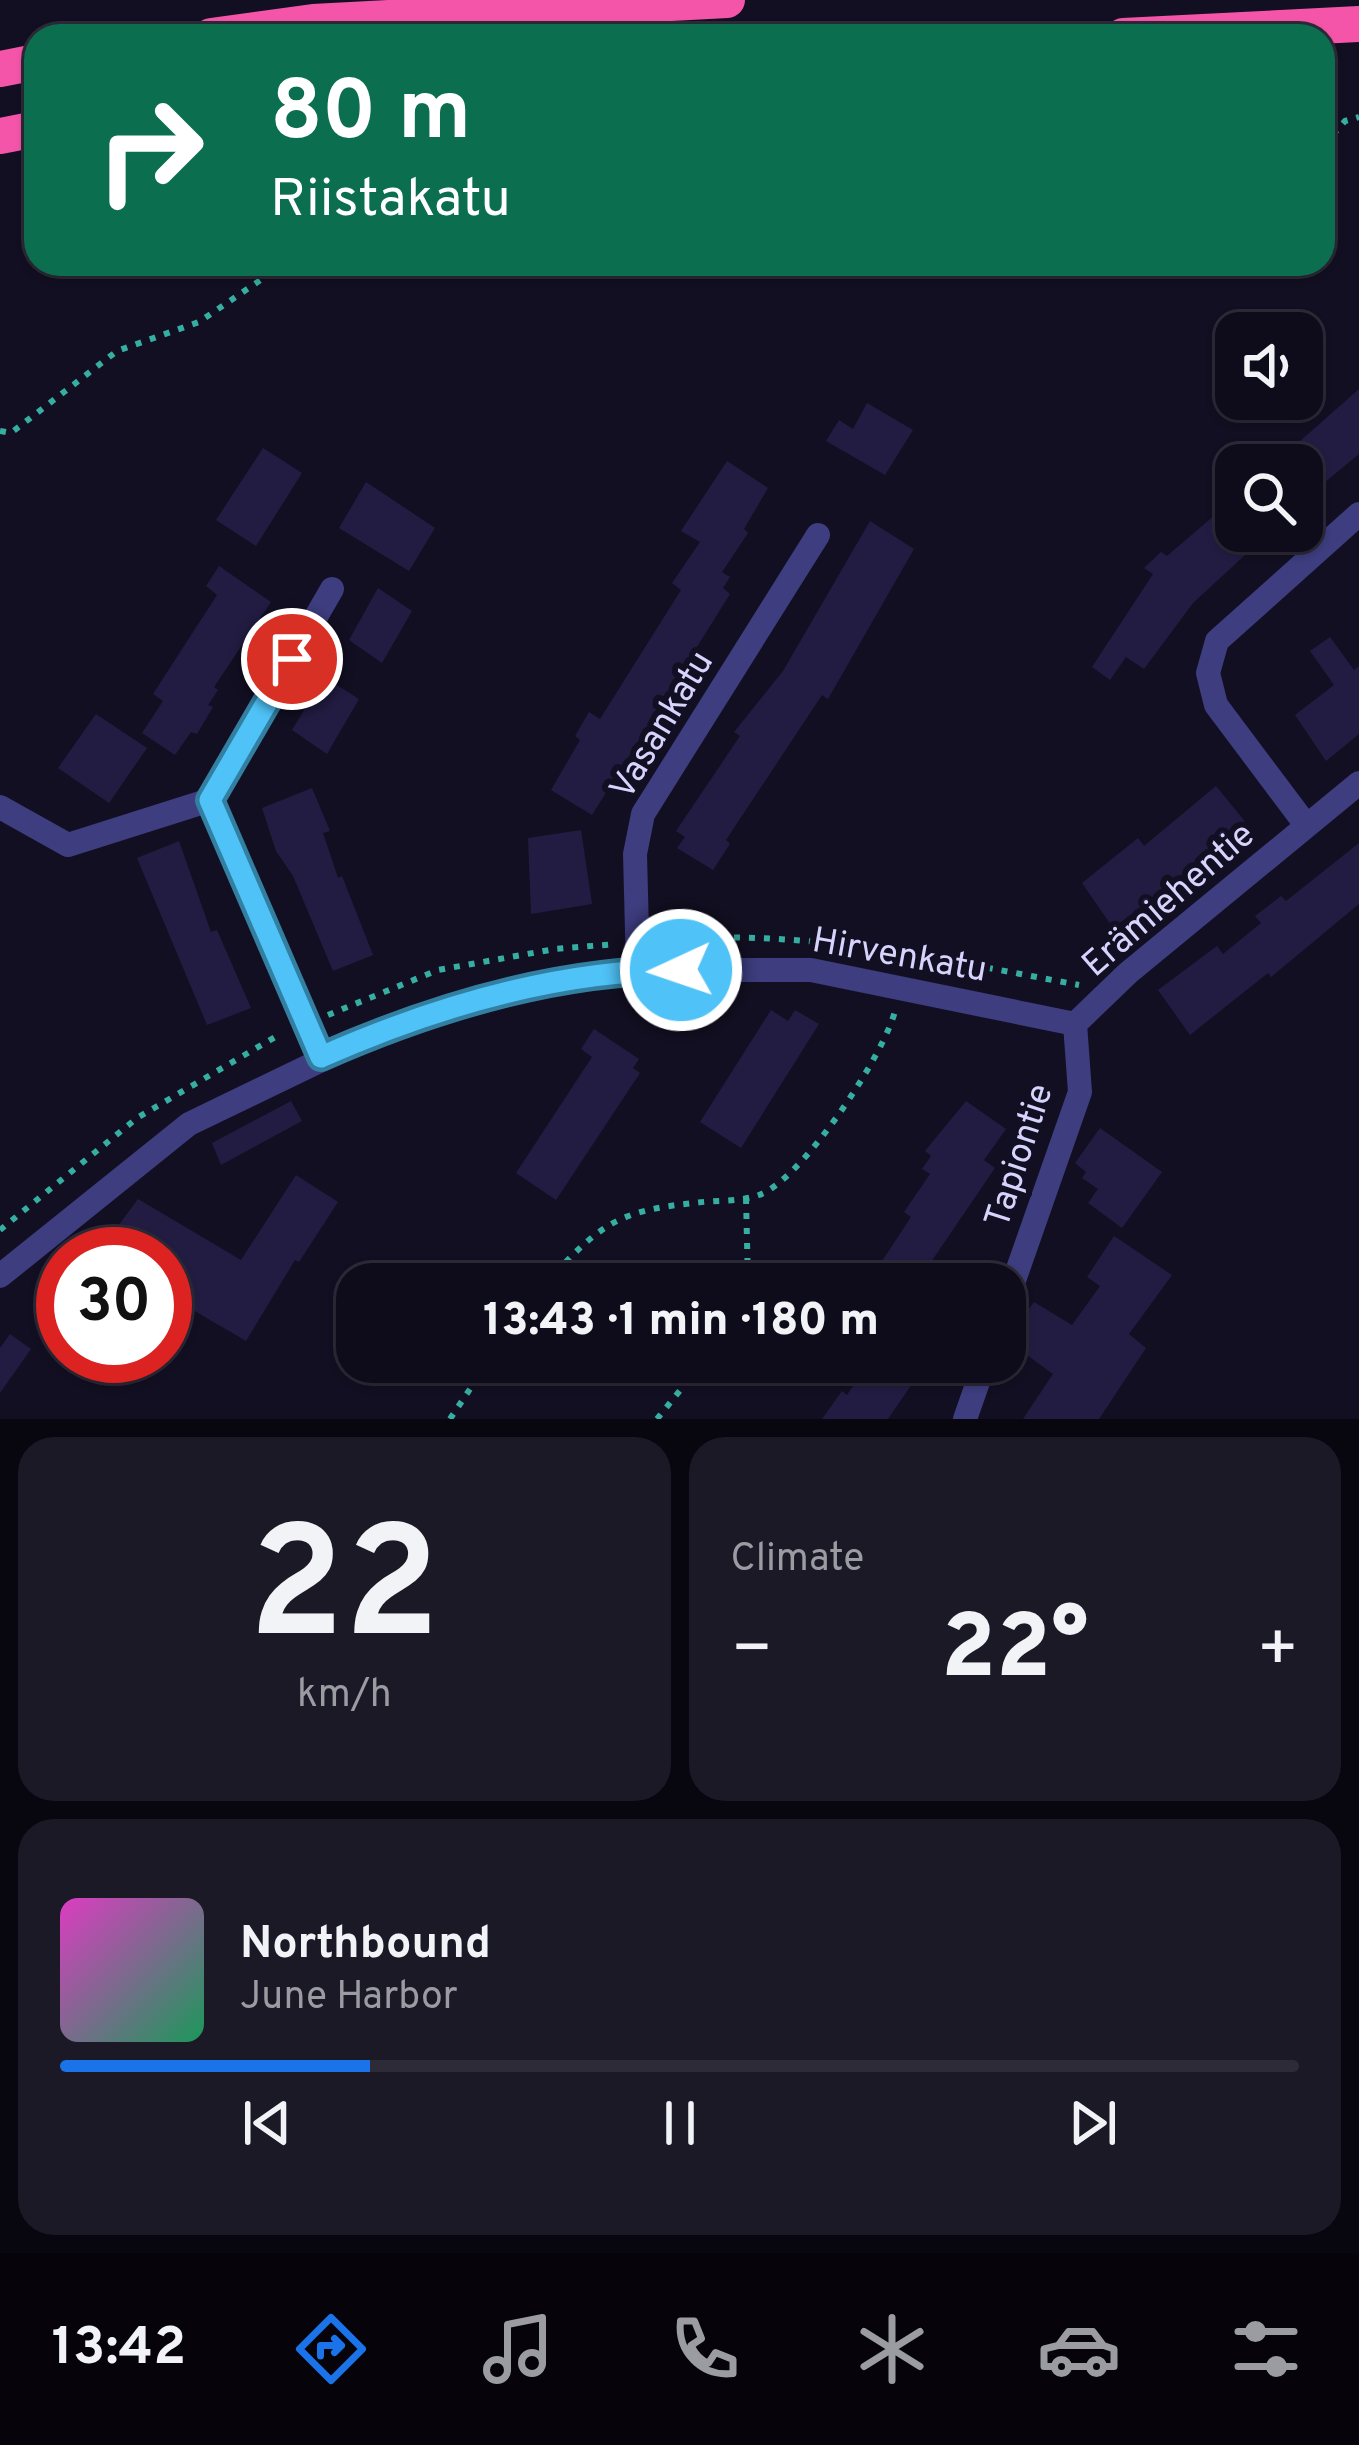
<!DOCTYPE html>
<html lang="en">
<head>
<meta charset="utf-8">
<style>
	:root { --surface:#0e0b1a; --page:#1c1927; --text:#f1f3f6; --muted:#9b9ba2; --line:#2e2b39; --accent:#1a73e8 }
	body { margin:0; font-family:Overpass,sans-serif; background:var(--page); color:var(--text); height:100vh; display:flex; flex-direction:column; font-size:45px; white-space:nowrap }
	* { box-sizing:border-box; margin:0 }
	p { font-size:39px; color:var(--muted) }
	.icon { flex:none; width:66px; height:66px; fill:none; stroke:currentColor; stroke-width:2; stroke-linecap:round; stroke-linejoin:round }
	.map { position:relative; height:1419px; overflow:hidden }
	.side { display:flex; flex-direction:column; gap:18px; padding:18px; background:#08060e; flex:1 }
	.side>* { flex:none }
	.hud { position:absolute; left:24px; top:24px; width:1311px; height:252px; border-radius:36px; box-shadow:0 3px 9px #0004,0 0 0 3px var(--line); background:#0b6e4f; color:#fff; overflow:hidden }
	.buttons { position:absolute; left:1215px; top:312px; display:grid; gap:24px }
	.buttons a { display:grid; place-items:center; width:108px; height:108px; border-radius:24px; background:var(--surface); box-shadow:0 3px 9px #0004,0 0 0 3px var(--line); font-size:60px }
	.speed { position:absolute; left:36px; top:1227px; display:flex; gap:24px; font-size:60px; font-weight:700; text-align:center }
	.speed>* { display:grid; place-content:center; width:156px; height:156px; border-radius:50%; background:var(--surface); box-shadow:0 3px 9px #0004,0 0 0 3px var(--line); line-height:1 }
	.speed .limit { border:18px solid #d22; background:#fff; color:#111 }
	.pin { position:absolute; display:grid; place-items:center; width:102px; height:102px; color:#fff; margin:-51px; border:6px solid #fff; border-radius:50%; box-shadow:0 3px 12px #0007 }
	.me { position:absolute; width:132px; margin:-66px; rotate:267deg; stroke-linejoin:round; filter:drop-shadow(0 0 9px #0008) }
	.turn { display:flex; align-items:center; gap:42px; height:252px; padding:0 48px; font-size:54px }
	.turn .icon { width:156px; height:156px; stroke-width:2.5 }
	.turn b { display:block; font-size:84px; line-height:102px }
	.big { font-size:90px; font-weight:800; line-height:1.1 }
	.side .card { flex:1; display:flex; flex-direction:column; justify-content:center; gap:18px; min-width:0; padding:0 42px; border-radius:36px; background:var(--page) }
	.side .dial { align-items:center; gap:0 }
	.dial b { font-size:156px; line-height:1 }
	.song { display:flex; align-items:center; gap:36px }
	.cover { width:144px; height:144px; border-radius:18px; background:linear-gradient(135deg,hsl(310 70% 55%),hsl(150 70% 35%)) }
	.played { height:12px; border-radius:6px; background:linear-gradient(90deg,var(--accent) 25%,var(--line) 25%) }
	.keys { display:flex; justify-content:space-around; direction:ltr }
	.heat { display:flex; justify-content:space-between; align-items:center; font-size:66px; direction:ltr }
	.side .tiles { flex:1; display:grid; gap:18px; grid-template-columns:1fr 1fr }
	.card:last-child { grid-column:span 2 }
	.trip { position:absolute; left:336px; top:1263px; width:690px; height:120px; border-radius:36px; background:var(--surface); box-shadow:0 3px 9px #0004,0 0 0 3px var(--line); font-weight:800; line-height:120px; text-align:center }
	.menu { display:flex; height:192px; justify-content:space-around; align-items:center; background:#06040a; color:var(--muted) }
	.menu .icon { width:84px; height:84px }
	.menu .on { color:var(--accent) }
	.menu b { font-size:54px; color:var(--text) }
	.map>svg:first-child { display:block }
	.building { fill:#221c42 }
	.lines { fill:none; stroke-linecap:round; stroke-linejoin:round }
	.path { stroke:#36aea2; stroke-width:6; stroke-dasharray:6 9; stroke-linecap:butt }
	.street { stroke:#3d3d7f; stroke-width:24 }
	.highway { stroke:#f555a9; stroke-width:36 }
	.route-casing { stroke:#337fa1; stroke-width:30 }
	.route { stroke:#4fc3f7; stroke-width:21 }
	.labels { text-anchor:middle; stroke-width:12; stroke-linejoin:round; paint-order:stroke }
	.street-label { font-size:36px; fill:#d6d3fc; stroke:#120f22 }
</style>
</head>
<body>
<div class="map">
<svg width="1359" height="1419" viewBox="0 0 1359 1419">
	<rect width="100%" height="100%" fill="#120f22"/>
	<path class="building" d="M1359 389V454L1302 501V465H1273Z
		M867 403 913 430 885 475 826 441 839 420 853 429Z
		M263 448 302 473 256 546 216 520Z
		M727 461 768 488 744 529 748 533 722 572 730 577 723 588 730 594 592 815 551 790 580 740 575 736 589 712 600 719 681 590 672 583 700 542 681 531Z
		M366 482 435 528 409 571 339 528Z
		M1236 497V531H1271L1193 603 1144 669 1126 657 1110 680 1092 667 1153 574 1144 568 1161 552 1167 556Z
		M870 521 914 549 828 699 822 695 726 840 730 844 713 870 677 848 685 837 676 831 740 736 734 732 783 671Z
		M219 566 271 602 214 687 218 690 208 705 213 707 197 734 191 732 175 755 142 733 163 701 153 694 217 595 206 586Z
		M378 588 412 611 382 663 349 640Z
		M1330 637 1354 670 1359 666V734L1326 761 1295 715 1334 685 1310 651Z
		M324 677 359 699 327 754 292 730Z
		M96 714 147 748 109 803 58 768Z
		M1216 786 1247 824 1224 842 1228 849 1211 865 1206 858 1113 928 1082 883 1138 838 1144 846Z
		M312 788 330 831 323 833 338 878 342 876 373 955 333 971 293 876 276 851 262 808Z
		M581 830 592 904 531 914 528 838Z
		M179 841 211 932 217 930 251 1008 207 1025 137 858Z
		M1359 843V904L1271 977 1268 973 1190 1035 1158 990 1217 946 1223 954 1261 923 1255 916 1281 896 1286 901Z
		M771 1010 788 1021 795 1010 819 1024 741 1148 700 1122Z
		M594 1029 639 1059 633 1068 640 1073 556 1200 516 1173 592 1057 581 1049Z
		M291 1101 302 1121 221 1165 212 1143Z
		M966 1101 1006 1129 984 1160 995 1168 916 1284H867L911 1217 904 1212 930 1174 922 1169 931 1156 925 1151Z
		M1100 1128 1162 1172 1122 1228 1088 1203 1098 1189 1082 1178 1086 1172 1075 1163Z
		M296 1175 338 1202 299 1262 295 1260 246 1341 176 1300 183 1288 165 1278V1254H126L106 1242 138 1199 241 1260Z
		M1114 1236 1172 1275 1129 1334 1146 1348 1099 1419H1023L1053 1374 1006 1340 1034 1302 1072 1325 1100 1286 1087 1277Z
		M10 1334 31 1349 0 1393V1348Z
		M869 1362H927L888 1419H822L842 1391 847 1395Z"/>
	<g class="lines">
		<path class="path" d="M1323 146 1345 121 1359 117
			M0 431 11 433 117 351 199 322 284 264
			M659 940C802 928 939 959 1079 985
			M328 1015 438 970 555 949 616 944
			M746 1198 748 1284
			M0 1230 137 1118 282 1033
			M545 1284C599 1226 615 1211 694 1203 714 1200 740 1202 759 1195 802 1180 884 1055 895 1011
			M450 1419 488 1362
			M657 1419 703 1362"/>
		<path class="street" d="M0 807 68 845 210 800
			M1306 825 1216 705 1208 673 1217 641 1359 514
			M638 970 635 854 643 814 818 535
			M1075 1024 1128 973 1359 783
			M321 1057 210 800 332 589
			M0 1276 189 1124 392 1026 533 988 638 970H811L1075 1024
			M1005 1306 1080 1092 1075 1024
			M965 1419 985 1362"/>
		<path class="highway" d="M211 36 313 22 727 0
			M1123 36 1359 24
			M0 69 36 62
			M0 136 36 129"/>
	</g>
	<g class="lines">
		<defs>
			<path id="route" d="M292 659 210 800 321 1057C432 1008 559 970 681 970"/>
		</defs>
		<use href="#route" class="route-casing"/>
		<use href="#route" class="route"/>
	</g>
	<g class="labels">
		<g class="street-label">
			<text transform="translate(660 724) rotate(-59)" y="13">Vasankatu</text>
			<text transform="translate(1167 898) rotate(-41)" y="13">Erämiehentie</text>
			<text transform="translate(900 953) rotate(10)" y="13">Hirvenkatu</text>
			<text transform="translate(1017 1155) rotate(-72)" y="13">Tapiontie</text>
		</g>
	</g>
</svg>
<div class="buttons">
<a><svg class="icon" aria-label="sound" viewBox="0 0 24 24"><path d="M4 9h4l5-4v14l-5-4H4zM17 9q2 3 0 6"/></svg></a>
<a><svg class="icon" aria-label="search" viewBox="0 0 24 24"><circle cx="10" cy="10" r="6"/><path d="M15 15l6 6"/></svg></a>
</div>
<div class="speed"><div class="limit">30</div></div>
<div class="pin" style="left:292px;top:659px;background:#d93025"><svg class="icon" aria-label="arrive" viewBox="0 0 24 24"><path d="M6 21V4h12l-3 4 3 4H6"/></svg></div>
<svg class="me" style="left:681px;top:970px" viewBox="-20 -20 40 40"><circle r="17" fill="#4fc3f7" stroke="#fff" stroke-width="3"/><path d="M0-11L8 9 0 5-8 9z" fill="#fff"/></svg>
<div class="trip">13:43 · 1 min · 180 m</div>
<div class="hud">
<div class="turn"><svg class="icon" aria-label="right" viewBox="0 0 24 24"><path d="M7 20v-9h11M14 6l5 5-5 5"/></svg><div><b>80 m</b>Riistakatu</div></div>
</div>
</div>
<section class="side">
<div class="tiles">
<div class="card dial"><b>22</b><p>km/h</p></div>
<div class="card"><p>Climate</p>
<div class="heat"><a>−</a><b class="big">22°</b><a>+</a></div>
</div>
<div class="card">
<div class="song"><i class="cover"></i><div><b>Northbound</b><p>June Harbor</p></div></div>
<div class="played"></div>
<div class="keys"><svg class="icon" aria-label="previous" viewBox="0 0 24 24"><path d="M18 5L8 12l10 7zM5 5v14"/></svg><svg class="icon" aria-label="pause" viewBox="0 0 24 24"><path d="M8 5v14M16 5v14"/></svg><svg class="icon" aria-label="next" viewBox="0 0 24 24"><path d="M6 5l10 7-10 7zM19 5v14"/></svg></div>
</div>
</div>
</section>
<nav class="menu">
<b>13:42</b>
<svg class="icon on" aria-label="directions" viewBox="0 0 24 24"><path d="M12 3l9 9-9 9-9-9zM9 14v-3h6M13 9l2 2-2 2"/></svg>
<svg class="icon" aria-label="music" viewBox="0 0 24 24"><path d="M9 18V5l10-2v13"/><circle cx="6" cy="18" r="3"/><circle cx="16" cy="16" r="3"/></svg>
<svg class="icon" aria-label="phone" viewBox="0 0 24 24"><path d="M5 4h4l2 5-3 2q2 4 5 5l2-3 5 2v4C11 20 4 13 5 4z"/></svg>
<svg class="icon" aria-label="climate" viewBox="0 0 24 24"><path d="M12 3v18M4 7l16 10M4 17L20 7"/></svg>
<svg class="icon" aria-label="car" viewBox="0 0 24 24"><path d="M5 17H2v-5l4-1 3-4h7l3 4 3 1v5h-3M9 17h6M6 11h13"/><circle cx="7" cy="17" r="2"/><circle cx="17" cy="17" r="2"/></svg>
<svg class="icon" aria-label="filters" viewBox="0 0 24 24"><path d="M4 7h16M4 17h16"/><circle cx="9" cy="7" r="2"/><circle cx="15" cy="17" r="2"/></svg>
</nav>
</body>
</html>
